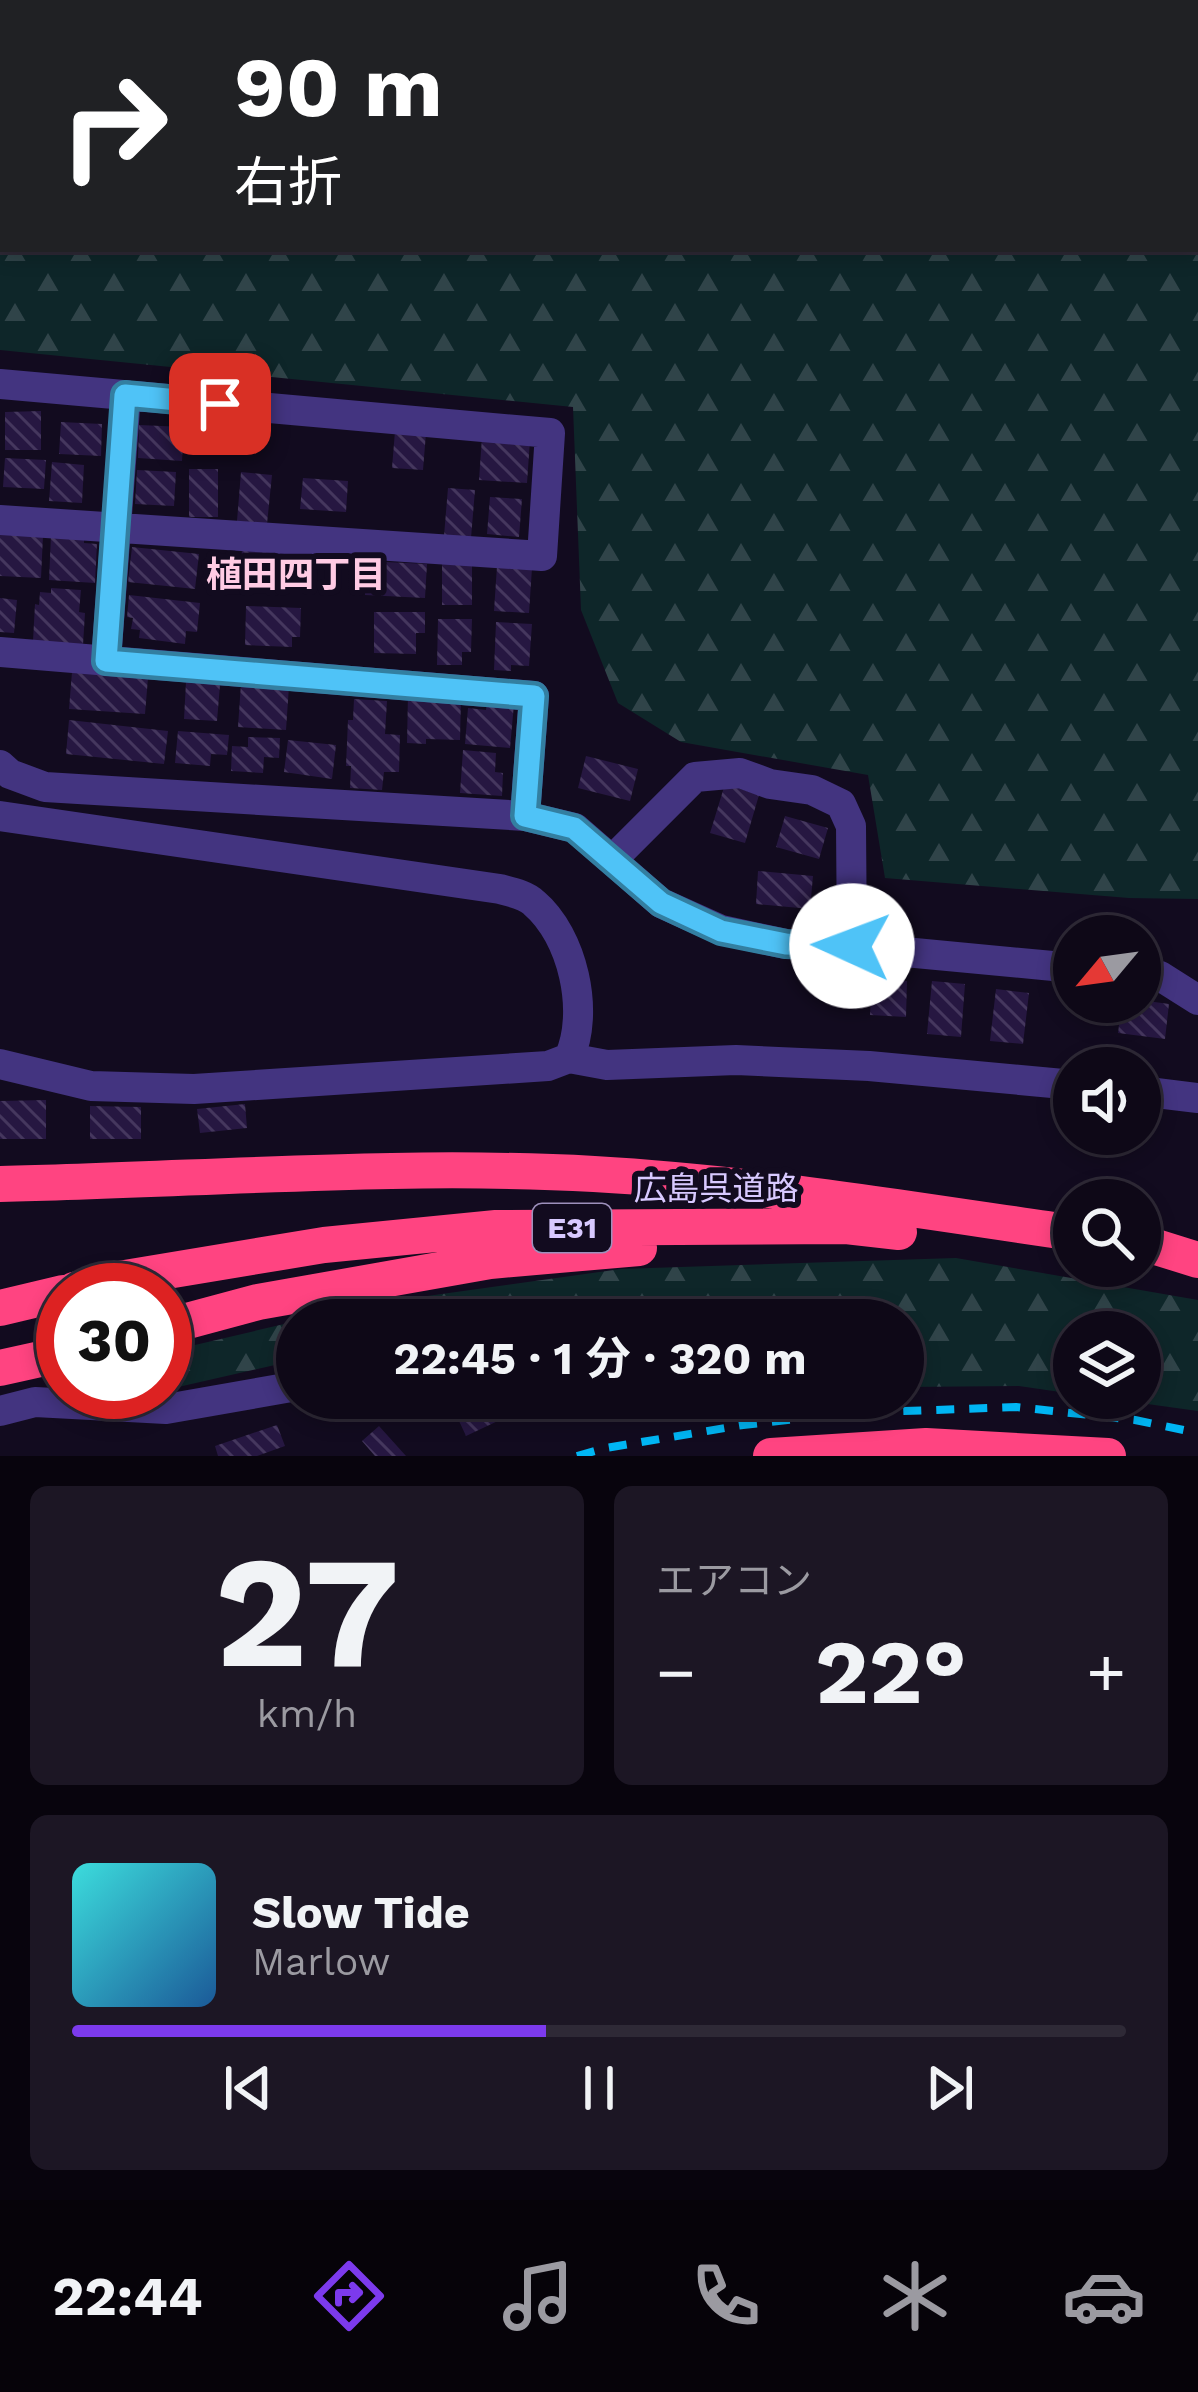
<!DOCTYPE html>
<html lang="ja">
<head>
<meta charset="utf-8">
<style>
	:root { --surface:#0e0817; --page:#1c1624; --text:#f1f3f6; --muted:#9b9aa1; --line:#2e2936; --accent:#7c3aed }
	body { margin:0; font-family:"Work Sans","Noto Sans JP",sans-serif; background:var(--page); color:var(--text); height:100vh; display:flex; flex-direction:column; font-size:45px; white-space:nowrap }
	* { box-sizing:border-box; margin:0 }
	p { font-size:39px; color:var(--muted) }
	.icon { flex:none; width:66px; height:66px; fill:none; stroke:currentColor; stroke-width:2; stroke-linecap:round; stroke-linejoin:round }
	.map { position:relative; height:1456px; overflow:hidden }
	.details { display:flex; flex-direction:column; gap:30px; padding:30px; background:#08040d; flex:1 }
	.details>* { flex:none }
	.hud { position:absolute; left:0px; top:0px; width:1200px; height:252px; box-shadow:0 6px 18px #0003,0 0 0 3px var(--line); background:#202124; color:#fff; overflow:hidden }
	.needle { width:78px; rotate:241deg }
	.tools { position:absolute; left:1053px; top:915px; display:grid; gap:24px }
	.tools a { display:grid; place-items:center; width:108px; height:108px; border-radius:50%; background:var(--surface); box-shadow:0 6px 18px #0003,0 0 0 3px var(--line); font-size:60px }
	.speed { position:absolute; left:36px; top:1263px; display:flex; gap:24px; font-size:60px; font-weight:700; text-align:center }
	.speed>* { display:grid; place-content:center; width:156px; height:156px; border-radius:50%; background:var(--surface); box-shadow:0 6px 18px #0003,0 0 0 3px var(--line); line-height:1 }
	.speed .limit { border:18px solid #d22; background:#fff; color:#111 }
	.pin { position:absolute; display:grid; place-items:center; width:102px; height:102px; color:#fff; margin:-51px; border-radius:24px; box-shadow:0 6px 18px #0006 }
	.me { position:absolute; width:132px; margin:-66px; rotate:272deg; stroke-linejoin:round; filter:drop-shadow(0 0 9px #0008) }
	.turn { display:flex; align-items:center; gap:42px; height:252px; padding:0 36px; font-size:54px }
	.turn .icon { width:156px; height:156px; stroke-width:2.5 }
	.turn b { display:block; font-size:84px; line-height:102px }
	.big { font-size:90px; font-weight:700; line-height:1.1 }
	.details .tile { flex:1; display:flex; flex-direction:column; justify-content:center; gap:18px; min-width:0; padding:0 42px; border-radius:18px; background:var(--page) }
	.details .dial { align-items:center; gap:0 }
	.dial b { font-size:156px; line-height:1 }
	.song { display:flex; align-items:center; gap:36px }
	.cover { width:144px; height:144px; border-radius:18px; background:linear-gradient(135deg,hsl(180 70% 55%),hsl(210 70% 35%)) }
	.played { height:12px; border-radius:6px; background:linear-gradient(90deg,var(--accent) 45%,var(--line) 45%) }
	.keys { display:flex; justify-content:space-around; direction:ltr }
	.heat { display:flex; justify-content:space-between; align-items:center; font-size:66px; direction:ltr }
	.details .tiles { flex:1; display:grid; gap:30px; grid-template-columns:1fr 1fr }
	.tile:last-child { grid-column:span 2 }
	.trip { position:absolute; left:276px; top:1299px; width:648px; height:120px; border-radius:60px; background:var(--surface); box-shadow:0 6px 18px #0003,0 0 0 3px var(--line); font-weight:700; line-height:120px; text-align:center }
	.tab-bar { display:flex; height:192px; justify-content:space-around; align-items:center; background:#060309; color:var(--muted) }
	.tab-bar .icon { width:84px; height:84px }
	.tab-bar .active { color:var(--accent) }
	.tab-bar b { font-size:54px; color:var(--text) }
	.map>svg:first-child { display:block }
	.forest { fill:url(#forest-firs); fill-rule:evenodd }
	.building { fill:url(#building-back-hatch) }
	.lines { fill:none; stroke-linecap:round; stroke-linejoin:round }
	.minor { stroke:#433480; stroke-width:30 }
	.highway { stroke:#ff4481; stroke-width:36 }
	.rail { stroke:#00b6f4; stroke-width:8; stroke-dasharray:18 15; stroke-linecap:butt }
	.route-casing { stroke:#337fa1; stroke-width:30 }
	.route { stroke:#4fc3f7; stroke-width:21 }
	.labels { text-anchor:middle; stroke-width:12; stroke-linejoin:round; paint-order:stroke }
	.shield { fill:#120b1f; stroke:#9d90bc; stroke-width:3 }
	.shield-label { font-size:30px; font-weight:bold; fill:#d8c9ff }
	.street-label { font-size:33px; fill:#d8c9ff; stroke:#120b1f }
	.neighbourhood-label { font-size:36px; font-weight:bold; fill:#ffcbe4; stroke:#120b1f }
</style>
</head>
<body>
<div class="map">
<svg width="1198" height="1456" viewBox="0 0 1198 1456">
	<defs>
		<pattern id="forest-firs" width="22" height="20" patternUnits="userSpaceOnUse" patternTransform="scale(3)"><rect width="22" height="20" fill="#0e2629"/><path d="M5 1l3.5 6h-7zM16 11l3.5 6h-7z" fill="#304449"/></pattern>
		<pattern id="building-back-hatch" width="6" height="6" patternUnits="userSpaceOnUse" patternTransform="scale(3)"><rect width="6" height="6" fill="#261741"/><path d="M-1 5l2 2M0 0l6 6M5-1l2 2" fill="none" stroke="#45375e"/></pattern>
	</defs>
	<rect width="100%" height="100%" fill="#120b1f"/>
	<path class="forest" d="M0 0H1198V899L1129 898 885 878 868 775 681 742 618 703 581 610 573 407 0 350ZM3 3H1197V249H3Z
		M956 1258 1198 1300V1411L1104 1398H1140V1332H1074V1394L1019 1386 903 1387V1320H736L733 1302 649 1316 640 1320H302L377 1303 621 1269Z
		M297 1321V1360L165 1390V1352Z"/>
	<path class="building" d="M41 411V450H5V412Z
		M61 422 102 424 101 456 59 454Z
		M139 425 184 427 182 461 138 458Z
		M395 431 426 433 423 470 392 468Z
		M482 437 530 440 527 483 479 480Z
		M5 458 46 460 44 489 3 487Z
		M52 462 84 465 82 503 49 501Z
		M189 469H218V517H189Z
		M137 470 176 472 174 506 135 504Z
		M241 472 272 475 267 524 237 521Z
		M303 478 348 481 346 512 300 509Z
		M448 488 475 490 471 538 444 536Z
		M490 497 522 499 519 537 487 534Z
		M0 533 43 536 41 578 0 576Z
		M51 535 84 538V543L97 544 95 583 49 580Z
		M132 547 199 554 195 589 128 582Z
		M242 548 277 550 274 591 240 589Z
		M442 560H472V605H442Z
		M366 561 427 564 425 598 365 595Z
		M497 566 532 568 529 613 494 611Z
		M51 588 81 590 79 612 85 613 83 645 33 641 35 604 39 605 40 592 51 593Z
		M129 595 200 603 197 632 186 631 185 644 139 638 140 630 131 629 133 618 127 617Z
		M0 598 17 600 14 633 0 632Z
		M246 606 301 608 300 637H292V647L245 645Z
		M374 612H425V633H416V654L374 653Z
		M438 619H472L471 652H462V665H437Z
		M496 622 532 624 529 666 511 665V671L494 670Z
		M72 672 148 678 145 714 69 709Z
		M186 682 220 685 217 721 184 719Z
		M241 683 289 686 286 730 238 727Z
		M408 694 461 698 460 740 426 739V744L407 743Z
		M354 699 387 701 385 734 400 735 399 772H384L382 790 350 788 351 766H346L348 720H353Z
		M487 701 514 704 510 748 465 744 468 708 486 710Z
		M69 720 168 731 164 764 66 754Z
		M178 731 229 735 227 755 211 754 210 766 175 763Z
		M248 737 280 738 279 758 264 757 263 773 231 771 232 746 248 747Z
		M288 740 336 745 332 779 284 772Z
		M463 750 496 753 495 772 503 773 502 796 460 793Z
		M586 756 638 769 630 801 578 788Z
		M725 784 759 795 745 843 710 833Z
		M785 816 828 828 819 859 776 847Z
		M758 871 813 876 810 909 756 904Z
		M872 979 907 981 906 1017 870 1015Z
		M932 981 965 984 961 1037 927 1034Z
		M996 989 1029 993 1023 1044 990 1041Z
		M1140 1000 1169 1004 1165 1039 1118 1033 1122 1002Z
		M46 1100V1139H0V1101Z
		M245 1104 247 1128 200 1133 197 1109Z
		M90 1106 141 1107V1139H90Z
		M479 1398H510L517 1412 466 1436 454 1410Z
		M547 1398H592L581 1403 579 1399 552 1409Z
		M277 1425 285 1446 257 1456H218L215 1446Z
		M379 1426 406 1456H375L362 1441Z"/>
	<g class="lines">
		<path class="minor" d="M0 384 550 433 542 556 0 520
			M0 652 534 696 525 816
			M106 661 126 395
			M0 765 10 774 45 787 525 816 575 828 661 903 721 930 786 944 852 947 1074 968
			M0 816 500 889C511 892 526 895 534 903 573 936 590 1012 569 1058
			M612 860 695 777 740 773 770 784 812 790 841 804 851 826 852 947
			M1140 974 1160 976 1198 1000
			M0 1064 91 1086 194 1089 548 1066 569 1058 607 1065 736 1060 869 1066 1074 1085
			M1140 1091 1198 1098
			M0 1411 35 1402 166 1409 297 1386"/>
		<path class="highway" d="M0 1184C197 1180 398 1163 594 1174 755 1183 914 1210 1074 1233
			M1140 1242 1198 1260
			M74 1290 113 1280 324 1245 496 1228 846 1226 899 1232
			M0 1308 63 1293
			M165 1327 258 1302 490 1261 639 1248
			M0 1368 63 1354
			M771 1456 926 1446 1108 1456"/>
		<path class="rail" d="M577 1456 606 1448 743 1425 850 1413 1016 1407 1135 1420 1198 1433"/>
	</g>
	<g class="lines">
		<defs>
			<path id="route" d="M220 404 125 395 106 661 534 696 525 816 574 828 661 903 721 931 786 944 852 946"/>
		</defs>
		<use href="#route" class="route-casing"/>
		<use href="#route" class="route"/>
	</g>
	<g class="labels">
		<rect class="shield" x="533" y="1204" width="78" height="48" rx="9"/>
		<g class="shield-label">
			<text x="572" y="1238">E31</text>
		</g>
		<g class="street-label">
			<text x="716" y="1200">広島呉道路</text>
		</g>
		<g class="neighbourhood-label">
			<text x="296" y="587">植田四丁目</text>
		</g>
	</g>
</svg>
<div class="tools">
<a><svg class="needle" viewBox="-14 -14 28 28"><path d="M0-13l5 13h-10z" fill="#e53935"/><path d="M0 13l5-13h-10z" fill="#9b9aa1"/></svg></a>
<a><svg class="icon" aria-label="sound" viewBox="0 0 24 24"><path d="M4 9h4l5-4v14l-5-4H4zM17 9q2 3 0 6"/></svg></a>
<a><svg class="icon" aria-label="search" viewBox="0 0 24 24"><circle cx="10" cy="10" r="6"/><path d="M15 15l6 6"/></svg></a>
<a><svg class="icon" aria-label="layers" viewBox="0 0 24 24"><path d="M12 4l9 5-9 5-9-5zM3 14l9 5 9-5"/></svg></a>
</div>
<div class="speed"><div class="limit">30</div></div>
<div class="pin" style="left:220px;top:404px;background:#d93025"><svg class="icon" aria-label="arrive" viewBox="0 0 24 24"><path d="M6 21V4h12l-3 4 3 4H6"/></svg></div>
<svg class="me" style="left:852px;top:946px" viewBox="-20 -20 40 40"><circle r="19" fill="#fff"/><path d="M0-13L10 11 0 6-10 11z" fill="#4fc3f7"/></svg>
<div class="trip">22:45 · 1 分 · 320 m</div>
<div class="hud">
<div class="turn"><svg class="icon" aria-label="right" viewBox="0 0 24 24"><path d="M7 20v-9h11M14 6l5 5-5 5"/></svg><div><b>90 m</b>右折</div></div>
</div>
</div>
<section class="details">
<div class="tiles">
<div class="tile dial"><b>27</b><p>km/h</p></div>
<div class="tile"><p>エアコン</p>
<div class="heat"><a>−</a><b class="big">22°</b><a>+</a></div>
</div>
<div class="tile">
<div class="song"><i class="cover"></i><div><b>Slow Tide</b><p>Marlow</p></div></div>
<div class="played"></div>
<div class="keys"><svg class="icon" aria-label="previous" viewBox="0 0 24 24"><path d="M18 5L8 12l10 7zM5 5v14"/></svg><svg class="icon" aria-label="pause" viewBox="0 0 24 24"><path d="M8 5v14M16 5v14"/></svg><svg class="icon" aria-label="next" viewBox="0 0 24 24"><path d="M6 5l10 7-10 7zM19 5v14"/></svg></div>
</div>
</div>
</section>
<nav class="tab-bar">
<b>22:44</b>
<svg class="icon active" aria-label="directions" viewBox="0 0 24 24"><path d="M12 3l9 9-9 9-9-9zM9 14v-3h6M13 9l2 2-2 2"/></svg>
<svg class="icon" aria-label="music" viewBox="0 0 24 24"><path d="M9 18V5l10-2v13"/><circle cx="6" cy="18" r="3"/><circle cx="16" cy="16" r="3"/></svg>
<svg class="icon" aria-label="phone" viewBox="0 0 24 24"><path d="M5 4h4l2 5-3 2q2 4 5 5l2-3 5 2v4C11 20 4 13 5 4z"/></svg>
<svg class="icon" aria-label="climate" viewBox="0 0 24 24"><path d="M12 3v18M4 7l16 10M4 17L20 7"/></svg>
<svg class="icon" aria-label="car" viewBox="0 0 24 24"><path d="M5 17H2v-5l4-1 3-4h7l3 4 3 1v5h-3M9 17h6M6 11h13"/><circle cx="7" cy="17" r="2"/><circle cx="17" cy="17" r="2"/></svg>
</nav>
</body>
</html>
